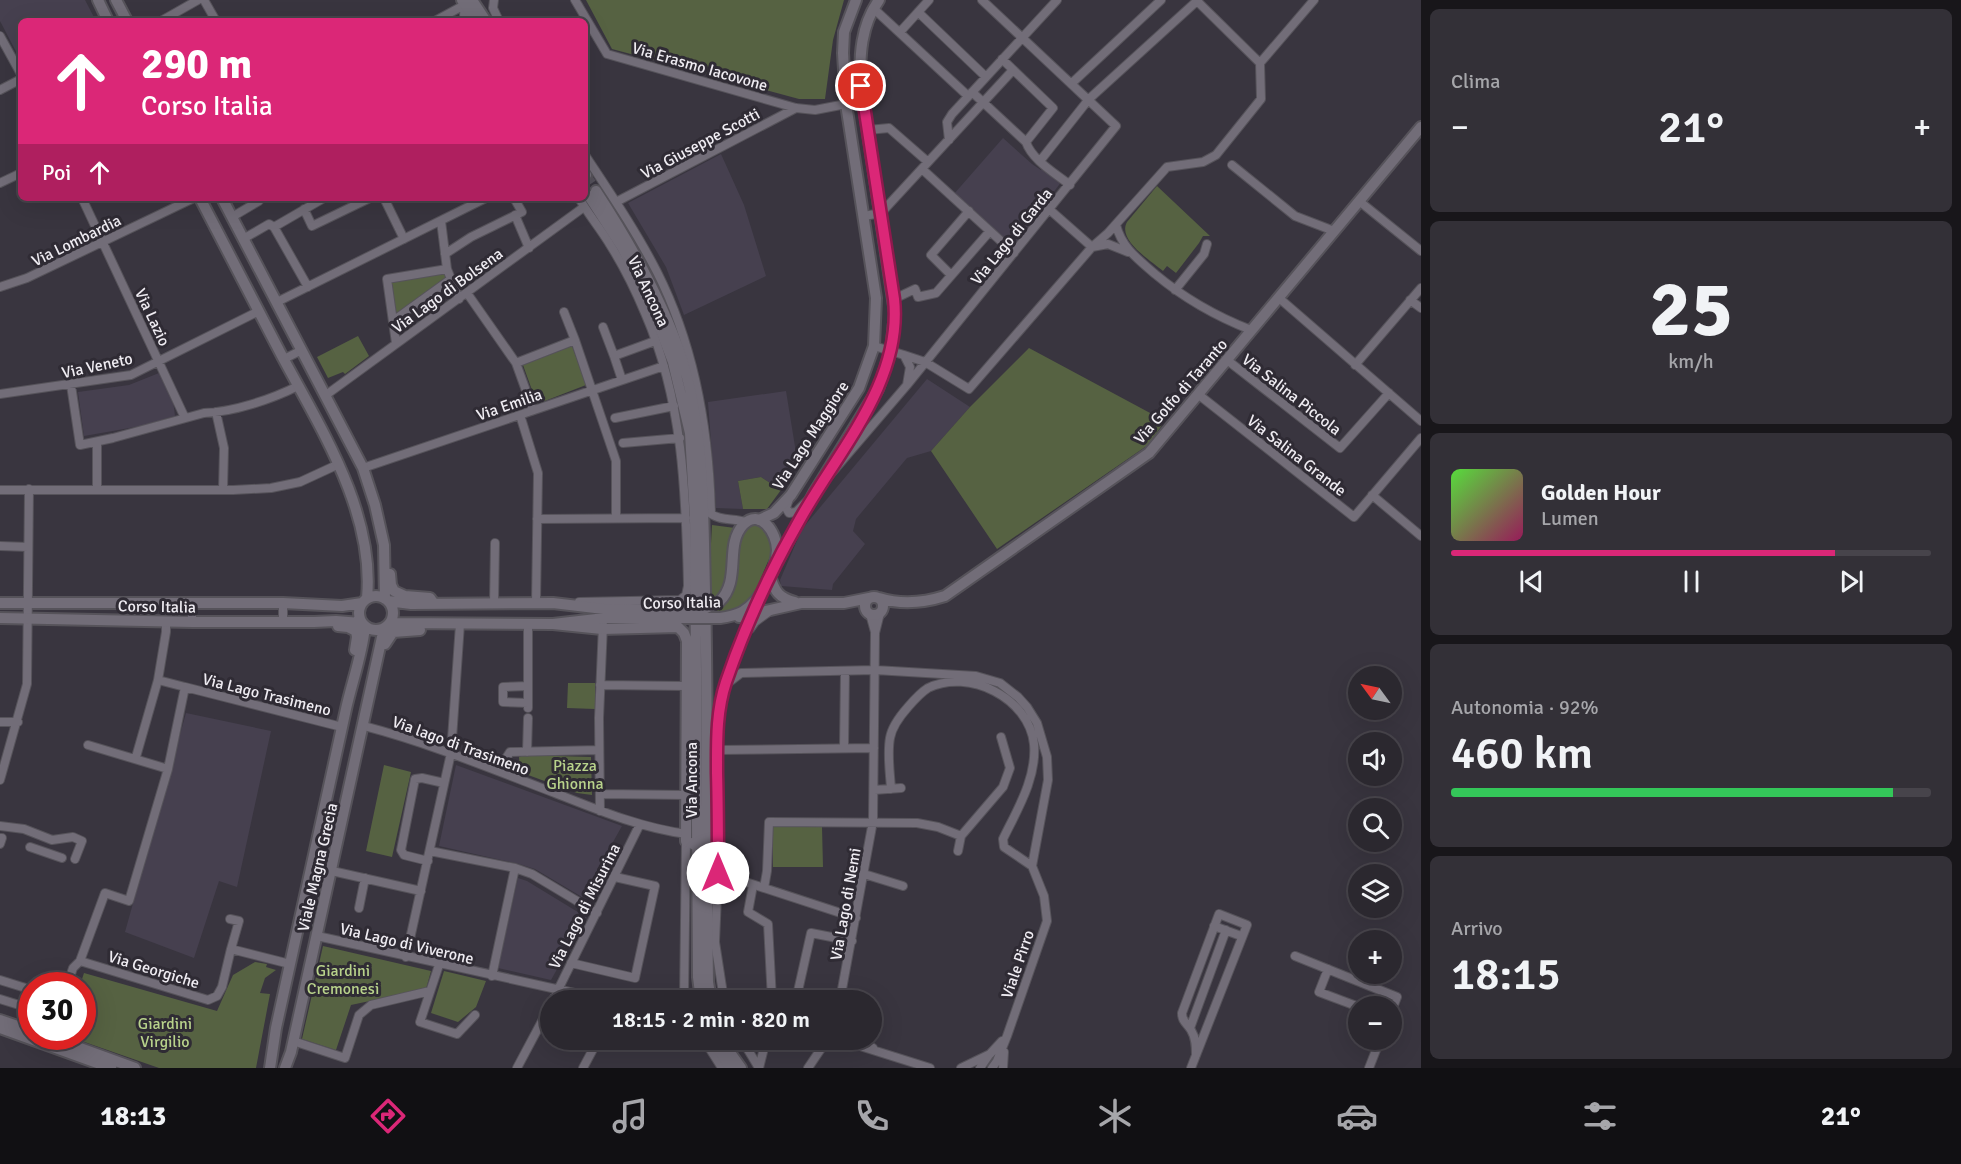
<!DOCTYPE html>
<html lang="it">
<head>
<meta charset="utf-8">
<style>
	:root { --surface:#2b282f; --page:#333037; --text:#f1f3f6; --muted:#a6a6aa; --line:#47444b; --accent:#db2777 }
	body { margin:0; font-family:Signika,sans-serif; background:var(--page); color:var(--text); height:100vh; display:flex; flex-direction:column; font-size:22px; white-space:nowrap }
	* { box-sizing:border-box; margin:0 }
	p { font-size:20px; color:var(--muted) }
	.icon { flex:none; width:33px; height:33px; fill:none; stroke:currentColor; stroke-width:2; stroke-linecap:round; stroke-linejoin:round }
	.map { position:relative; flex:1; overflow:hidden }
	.drawer { display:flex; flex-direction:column; gap:9px; padding:9px; background:#18161a; width:540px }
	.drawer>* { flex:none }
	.hud { position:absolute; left:18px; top:18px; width:570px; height:183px; border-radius:9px; box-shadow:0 6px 24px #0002,0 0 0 2px var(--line); background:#db2777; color:#fff; overflow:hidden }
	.needle { width:39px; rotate:303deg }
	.buttons { position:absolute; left:1348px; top:666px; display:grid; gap:12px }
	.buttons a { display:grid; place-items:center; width:54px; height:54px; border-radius:50%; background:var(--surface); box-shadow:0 6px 24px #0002,0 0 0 2px var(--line); font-size:30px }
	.speed { position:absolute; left:18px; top:972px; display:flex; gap:12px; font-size:30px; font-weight:700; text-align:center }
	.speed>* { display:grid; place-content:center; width:78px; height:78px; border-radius:50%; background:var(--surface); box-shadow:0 6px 24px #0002,0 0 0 2px var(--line); line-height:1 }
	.speed .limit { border:9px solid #d22; background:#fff; color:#111 }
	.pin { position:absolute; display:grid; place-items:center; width:51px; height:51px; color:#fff; margin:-26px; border:3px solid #fff; border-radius:50%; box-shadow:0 2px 6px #0007 }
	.me { position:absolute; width:66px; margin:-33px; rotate:0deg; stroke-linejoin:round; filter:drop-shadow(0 0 4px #0008) }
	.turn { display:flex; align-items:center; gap:21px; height:126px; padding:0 24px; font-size:27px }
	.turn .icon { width:78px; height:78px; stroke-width:2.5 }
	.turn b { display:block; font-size:42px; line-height:51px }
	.then { display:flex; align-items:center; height:57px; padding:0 24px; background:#0003; gap:12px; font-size:22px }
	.big { font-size:45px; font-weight:600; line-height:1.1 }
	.drawer .tile { flex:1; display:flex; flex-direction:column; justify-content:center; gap:9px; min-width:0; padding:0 21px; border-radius:9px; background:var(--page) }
	.drawer .dial { align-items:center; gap:0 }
	.dial b { font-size:78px; line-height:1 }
	.song { display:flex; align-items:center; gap:18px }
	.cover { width:72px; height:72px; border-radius:9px; background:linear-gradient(135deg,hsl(110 70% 55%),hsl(330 70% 35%)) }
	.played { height:6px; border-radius:3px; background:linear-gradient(90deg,var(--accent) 80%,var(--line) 80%) }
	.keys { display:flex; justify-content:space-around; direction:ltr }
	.heat { display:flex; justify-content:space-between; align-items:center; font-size:33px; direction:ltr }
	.charge { height:9px; border-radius:4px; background:linear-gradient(90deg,#34c759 92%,var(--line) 0) }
	.trip { position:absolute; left:540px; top:990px; width:342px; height:60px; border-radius:30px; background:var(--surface); box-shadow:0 6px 24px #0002,0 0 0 2px var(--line); font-weight:600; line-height:60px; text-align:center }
	.tabs { display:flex; height:96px; justify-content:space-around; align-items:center; background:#111013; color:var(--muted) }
	.tabs .icon { width:42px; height:42px }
	.tabs .selected { color:var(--accent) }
	.tabs b { font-size:27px; color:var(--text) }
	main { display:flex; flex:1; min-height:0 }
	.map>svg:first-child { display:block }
	.built { fill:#46404f }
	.green { fill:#566242 }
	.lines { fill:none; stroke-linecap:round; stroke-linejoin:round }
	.secondary-tunnel { stroke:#54505a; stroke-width:10; stroke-dasharray:10 5; stroke-linecap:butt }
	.street-casing { stroke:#56535a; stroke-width:10 }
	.secondary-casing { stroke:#56535a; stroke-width:14 }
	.street { stroke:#726d78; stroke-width:8 }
	.secondary { stroke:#726d78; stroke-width:10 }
	.secondary-bridge-casing { stroke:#56535a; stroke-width:14; stroke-linecap:butt }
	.secondary-bridge { stroke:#726d78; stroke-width:10 }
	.route-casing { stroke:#8e194d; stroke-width:15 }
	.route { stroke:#db2777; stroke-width:10 }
	.labels { text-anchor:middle; stroke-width:6; stroke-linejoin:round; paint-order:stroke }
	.street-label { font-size:16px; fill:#efecf2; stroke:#2f2b34 }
	.park-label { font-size:16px; fill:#b8d28b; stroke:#2f2b34 }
</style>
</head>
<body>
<main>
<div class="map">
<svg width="1421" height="1068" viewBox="0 0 1421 1068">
	<rect width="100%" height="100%" fill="#39353f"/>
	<path class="built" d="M0 0H85L96 21H21V61L0 21Z
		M1003 138 1032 164 1041 170 1044 167 1062 181 1012 247 954 194Z
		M721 154 744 205 766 276 684 315 666 267 628 203Z
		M159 373 173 400 175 416 141 426 84 436 78 392 129 385Z
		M927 379 970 407 931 451 907 458 856 519 853 531 865 544 833 584 832 590 781 586 780 580 802 529Z
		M786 391 798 465 781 490 761 477 738 481 743 509 716 508 708 402Z
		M186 713 271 731 237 887 219 881 194 958 125 932Z
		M456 765 622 826 582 897 535 869 519 864 439 846Z
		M518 878 527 881 586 917 551 980 498 968Z"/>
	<path class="green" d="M586 0H844L833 40 825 99H799L612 49Z
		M1157 186 1210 236H1203L1199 243 1176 273 1167 266 1163 271C1150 260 1117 240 1127 222Z
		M446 271 449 277 397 315 394 314 389 281Z
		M358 336 369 356 345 374 343 372 328 378 317 357Z
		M572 346 586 385 537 404 523 365Z
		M1029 348 1165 421 1148 445 997 549 931 451 970 407Z
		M761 477 781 490 767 509H743L738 481Z
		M750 523 759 524 772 540V552L754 594 740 609 718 614 715 610 726 601 739 539Z
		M712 525 735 528 727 588 715 599 708 600Z
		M568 683H595V709L567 708Z
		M523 755 591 757 592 795 577 793 520 772 519 757Z
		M384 765 411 772 392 857 366 851Z
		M773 826 822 827 823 867H773Z
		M323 946 431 971 426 989 351 1005 336 1050 302 1039Z
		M255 962 267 964 266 967 276 970 265 978 260 993 270 994 256 1068H159L70 1037 82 1036V986L80 985 84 973 217 1011 233 975Z
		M444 971 486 981 476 1007 458 1022 431 1013Z"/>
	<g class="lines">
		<path class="secondary-tunnel" d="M586 175 596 191"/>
		<defs>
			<path id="street" d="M204 0 216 21
				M494 0 493 8 499 21
				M575 0 607 54 796 108 815 110 846 104
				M465 4 464 15 467 21
				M873 8 968 96
				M918 12 986 77
				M161 21 198 0
				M435 21 468 3
				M900 32 929 0
				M0 36 21 74
				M1002 59 1053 108 1026 142
				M1260 63 1314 0
				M1072 83 1161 0
				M0 90 21 79
				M972 92 1026 142C1032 160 1055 173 1070 185
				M868 130 889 128 928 162
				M949 140 947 122 952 114 1057 0
				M585 155C610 193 636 231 657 272 695 347 709 430 711 514 721 521 734 518 746 522
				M1040 161 1089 99 1198 0
				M1232 165 1295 216 1334 231
				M922 169 1014 253
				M0 183 21 173
				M82 198 185 418
				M384 198 404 239
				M579 198C588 214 600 228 609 243 623 265 635 289 645 313 683 400 686 493 688 586L686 595 680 600 579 602
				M1359 201 1421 251
				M616 202 796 108
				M304 209 312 226 370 198
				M1050 210 1092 247
				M515 215 529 248
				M864 216 881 213 1013 70
				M232 217 259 201 258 198
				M441 221 447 269 459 299
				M1116 225C1122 248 1138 259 1155 274 1185 299 1215 316 1251 330
				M274 227 308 287
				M243 239 269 224 274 227 324 198
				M1092 247 1108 244 1128 252
				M445 254 471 237 522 212 514 198
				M951 275 931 255 969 211
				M0 287 27 278 194 198
				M1175 290 1204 254 1207 244
				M467 293 516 363 533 410
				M1279 298 1421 421
				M894 299 915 289 918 297 936 293 990 231
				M1410 300 1421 308
				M277 302 486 198
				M564 312 575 340
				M393 321 451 279
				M603 327 614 356 655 341
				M396 343 387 279 447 269
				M904 355 925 362 969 389 1092 247 1108 233 1167 167 1203 162 1216 155 1261 99 1260 63 1197 1
				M614 356 622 380
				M284 359 302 350
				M1227 360 1340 448 1389 393
				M516 363 575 340 616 461V518
				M1355 365 1421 288
				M71 385 80 445 113 438 204 413C234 412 272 399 298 386
				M907 385 1116 126 982 0
				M0 394 131 375 259 311
				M326 395 584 207
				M1199 395 1354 517 1421 438
				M216 412 224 448 223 490
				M520 415 538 473 536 603
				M615 418 674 406
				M623 443 680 438
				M363 468 664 366
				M829 476 907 385 910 367 904 355 874 346
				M97 489V442
				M0 490H233L271 488 300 482 339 464
				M1372 495 1421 536
				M789 499 786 508 789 513 796 512 807 501
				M537 519 686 518
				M0 546 28 547
				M283 603V622
				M494 604 495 543
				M870 614 875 632
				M192 622V604
				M528 624V708
				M750 629 755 622 770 611
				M600 685 687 686
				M528 686 503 687V702L528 703
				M724 686 741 673 875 670 976 676 1000 683 1018 697 1027 707 1037 723 1047 757 1048 780 1032 866
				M185 687 342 727
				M0 722H18
				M364 726C429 743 492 769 555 793 598 810 641 828 687 834
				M88 745 168 769
				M844 748 845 671
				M717 750 874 748
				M527 752 528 718
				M136 757 158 680
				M498 771 510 752 599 750
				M0 780 27 684 29 489
				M891 789C890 772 887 754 890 738 892 726 900 716 908 707 914 700 920 693 928 688 969 668 1029 698 1034 744 1037 778 1017 810 1003 839L1004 847 1032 866
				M874 790 901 788
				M600 794 687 795
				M600 811 599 718 603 625
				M0 826 24 829 52 840 73 837 82 841 75 859
				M0 838H2L0 844
				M30 847 62 858
				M430 851 515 868 532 874 597 913
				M958 851 961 836 1003 787 1010 768 1001 737
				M428 861 404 855 401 850 415 779 422 778 444 783
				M332 871 421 891
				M718 873 856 918
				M864 874 903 886
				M753 885 748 912 768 924 772 1000
				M764 888 767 871 769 822 917 823 938 827 961 836
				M359 908 365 878
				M230 919 239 921 231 949
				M1214 926 1241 936
				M317 936 606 1000
				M1295 956 1397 997 1392 1010
				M406 957 451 753 460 624
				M80 961 208 1000 217 996 222 987 231 949 290 964
				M571 963 635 978 655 886 615 877
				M439 965 420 1022 457 1034 475 1015
				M1328 969 1319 992 1359 1007
				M492 976 515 868
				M0 980 32 990
				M67 986 73 968 80 961 105 893 129 901 168 769 185 687 158 680 166 632V621
				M0 999 32 1009
				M553 1000 640 824
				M684 1000 686 841
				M724 1000 715 942 718 873 716 730 724 686 754 610
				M796 1000 811 933 852 941
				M840 1000 873 821 875 633 880 613
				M1190 1028 1226 930
				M694 1040 710 1049 722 1068
				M742 1040 759 1068
				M841 1040 930 1068
				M860 1040 873 1048
				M293 1041 345 1058 359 1015 371 1005 430 991
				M517 1068 550 1006
				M583 1068 598 1040
				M759 1068 766 1040
				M808 1068 827 1040
				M961 1068 990 1054 1002 1041
				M980 1068 989 1055
				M992 1068 997 1061 1007 1036 1047 921 1044 896 1032 866
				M1003 1068 1004 1052
				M1191 1068 1247 925 1219 914 1182 1013C1182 1022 1187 1023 1191 1030 1196 1038 1196 1047 1196 1055
				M1369 1068 1380 1040"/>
			<path id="secondary" d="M98 0 108 21
				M116 0 127 21
				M462 0 476 21
				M472 0 486 21
				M585 173 586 175
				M596 191C630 243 661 297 681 356 705 431 703 512 705 591 708 721 706 851 708 982L711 1000
				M589 196 622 247 650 302 673 362 690 433 695 518 698 977 701 1000
				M200 198C227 251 255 303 282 356 321 429 375 513 367 598
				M222 198 363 468 375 505 384 545 385 599
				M759 520 774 513 791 495 859 388 874 346 876 298 846 104 843 53 844 32 856 0
				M777 562 814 493 878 389 891 351 895 313 861 86C859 56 861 25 879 0
				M390 574 391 585 394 591 405 596 430 598 432 601
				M770 576C775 592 779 598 795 602
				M359 613a17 17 0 1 1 34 0a17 17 0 1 1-34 0Z
				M865 606a9 9 0 1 1 18 0a9 9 0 1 1-18 0Z
				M879 598C902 605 923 603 945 596L1149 453 1421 127
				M388 601 411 604 553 603 612 610 684 609
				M719 602C742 580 724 546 743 525 760 507 777 533 777 550 776 571 762 600 742 612 736 615 728 617 720 618
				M0 603H283L342 606 362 603
				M739 617 801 603H844L869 598
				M0 618 192 622H314L336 621 361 623
				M390 623 553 624 605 618H684
				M553 624 602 629 678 627 684 633 687 641 686 841 697 846
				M338 626 348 627 356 631 357 637 355 650
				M385 644 393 632 420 630
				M0 1020 32 1031
				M0 1028 111 1068
				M47 1036 135 1068
				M713 1040 730 1068
				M723 1040 731 1054 741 1068
				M270 1068 276 1028 346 709C352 682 362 655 365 627
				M285 1068 291 1052 382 637 386 627"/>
		</defs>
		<use href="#street" class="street-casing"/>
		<use href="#secondary" class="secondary-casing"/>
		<use href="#street" class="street"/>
		<use href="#secondary" class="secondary"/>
		<defs>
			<path id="secondary-bridge" d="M684 609H704L719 602
				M684 618H720"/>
		</defs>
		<use href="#secondary-bridge" class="secondary-bridge-casing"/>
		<use href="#secondary-bridge" class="secondary-bridge"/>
	</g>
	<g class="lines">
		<defs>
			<path id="route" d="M718 873C718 840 718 806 717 773 717 742 716 712 726 682 745 626 770 572 799 521 837 452 903 382 894 299L861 86"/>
		</defs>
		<use href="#route" class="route-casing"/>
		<use href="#route" class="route"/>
	</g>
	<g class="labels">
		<g class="street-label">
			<text transform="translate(700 66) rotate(16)" y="6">Via Erasmo Iacovone</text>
			<text transform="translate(700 143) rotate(-28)" y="6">Via Giuseppe Scotti</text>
			<text transform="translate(1011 236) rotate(-51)" y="6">Via Lago di Garda</text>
			<text transform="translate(76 240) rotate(-26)" y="6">Via Lombardia</text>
			<text transform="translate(447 290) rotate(-36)" y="6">Via Lago di Bolsena</text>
			<text transform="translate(649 291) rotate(65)" y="6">Via Ancona</text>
			<text transform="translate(153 317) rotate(65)" y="6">Via Lazio</text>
			<text transform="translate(97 365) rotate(-12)" y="6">Via Veneto</text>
			<text transform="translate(1180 391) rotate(-49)" y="6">Via Golfo di Taranto</text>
			<text transform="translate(1292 394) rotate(38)" y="6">Via Salina Piccola</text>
			<text transform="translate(509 404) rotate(-19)" y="6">Via Emilia</text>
			<text transform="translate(810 435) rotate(-57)" y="6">Via Lago Maggiore</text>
			<text transform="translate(1297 455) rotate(38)" y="6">Via Salina Grande</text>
			<text transform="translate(682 602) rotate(-1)" y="6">Corso Italia</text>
			<text transform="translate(157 606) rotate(1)" y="6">Corso Italia</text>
			<text transform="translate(267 694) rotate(14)" y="6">Via Lago Trasimeno</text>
			<text transform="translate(461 745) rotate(20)" y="6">Via lago di Trasimeno</text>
			<text transform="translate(691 780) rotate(-90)" y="6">Via Ancona</text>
			<text transform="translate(317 867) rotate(-77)" y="6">Viale Magna Grecia</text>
			<text transform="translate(845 904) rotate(-80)" y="6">Via Lago di Nemi</text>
			<text transform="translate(584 906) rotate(-63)" y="6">Via Lago di Misurina</text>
			<text transform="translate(407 943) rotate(13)" y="6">Via Lago di Viverone</text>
			<text transform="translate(1017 964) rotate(-71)" y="6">Viale Pirro</text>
			<text transform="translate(154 969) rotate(17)" y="6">Via Georgiche</text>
		</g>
		<g class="park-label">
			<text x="575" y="771">Piazza<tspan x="575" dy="18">Ghionna</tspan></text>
			<text x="343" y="976">Giardini<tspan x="343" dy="18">Cremonesi</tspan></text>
			<text x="165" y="1029">Giardini<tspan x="165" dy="18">Virgilio</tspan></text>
		</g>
	</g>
</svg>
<div class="buttons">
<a><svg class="needle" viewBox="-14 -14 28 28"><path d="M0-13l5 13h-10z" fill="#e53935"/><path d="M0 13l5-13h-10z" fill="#a6a6aa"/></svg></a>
<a><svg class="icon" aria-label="sound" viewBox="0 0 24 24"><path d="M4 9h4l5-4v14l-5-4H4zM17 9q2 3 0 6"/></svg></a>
<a><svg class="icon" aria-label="search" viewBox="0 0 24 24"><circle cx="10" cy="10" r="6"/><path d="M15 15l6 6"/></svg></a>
<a><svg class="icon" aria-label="layers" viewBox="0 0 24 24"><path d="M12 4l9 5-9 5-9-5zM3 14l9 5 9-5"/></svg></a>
<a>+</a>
<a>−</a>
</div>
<div class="speed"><div class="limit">30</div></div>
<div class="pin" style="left:861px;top:86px;background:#d93025"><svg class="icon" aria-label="arrive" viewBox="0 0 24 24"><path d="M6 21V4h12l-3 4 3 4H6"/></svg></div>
<svg class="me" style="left:718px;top:873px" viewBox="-20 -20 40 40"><circle r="19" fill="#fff"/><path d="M0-13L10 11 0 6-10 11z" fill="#db2777"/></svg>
<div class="trip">18:15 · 2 min · 820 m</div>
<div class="hud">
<div class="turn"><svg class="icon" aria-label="ahead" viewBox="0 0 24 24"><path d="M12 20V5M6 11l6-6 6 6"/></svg><div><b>290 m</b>Corso Italia</div></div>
<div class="then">Poi<svg class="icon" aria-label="ahead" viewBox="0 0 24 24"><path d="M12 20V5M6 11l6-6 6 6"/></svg></div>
</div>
</div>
<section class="drawer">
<div class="tile"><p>Clima</p>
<div class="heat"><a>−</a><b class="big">21°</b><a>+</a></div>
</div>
<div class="tile dial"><b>25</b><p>km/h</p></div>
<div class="tile">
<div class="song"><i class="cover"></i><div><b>Golden Hour</b><p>Lumen</p></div></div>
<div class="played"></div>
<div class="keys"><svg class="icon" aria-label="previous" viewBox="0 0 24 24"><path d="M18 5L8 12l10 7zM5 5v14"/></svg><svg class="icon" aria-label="pause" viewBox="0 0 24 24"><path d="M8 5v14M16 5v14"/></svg><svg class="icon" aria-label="next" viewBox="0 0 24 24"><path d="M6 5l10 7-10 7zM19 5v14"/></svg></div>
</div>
<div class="tile"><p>Autonomia · 92%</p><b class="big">460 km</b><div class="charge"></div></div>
<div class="tile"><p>Arrivo</p><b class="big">18:15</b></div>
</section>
</main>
<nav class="tabs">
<b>18:13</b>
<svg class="icon selected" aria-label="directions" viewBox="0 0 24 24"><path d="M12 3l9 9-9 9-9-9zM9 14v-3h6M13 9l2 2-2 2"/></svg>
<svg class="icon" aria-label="music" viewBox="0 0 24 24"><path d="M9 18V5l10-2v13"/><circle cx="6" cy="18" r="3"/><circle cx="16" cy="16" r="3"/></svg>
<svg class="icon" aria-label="phone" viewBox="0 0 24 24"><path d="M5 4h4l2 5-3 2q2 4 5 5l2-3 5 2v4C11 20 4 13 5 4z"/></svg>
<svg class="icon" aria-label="climate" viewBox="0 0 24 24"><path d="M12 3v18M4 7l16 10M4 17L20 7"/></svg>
<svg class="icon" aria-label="car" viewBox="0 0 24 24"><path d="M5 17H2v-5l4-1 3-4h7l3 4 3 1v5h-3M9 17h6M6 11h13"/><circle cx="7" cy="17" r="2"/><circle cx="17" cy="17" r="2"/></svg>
<svg class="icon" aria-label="filters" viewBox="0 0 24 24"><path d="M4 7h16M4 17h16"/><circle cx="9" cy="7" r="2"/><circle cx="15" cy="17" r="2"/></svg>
<b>21°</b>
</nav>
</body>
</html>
